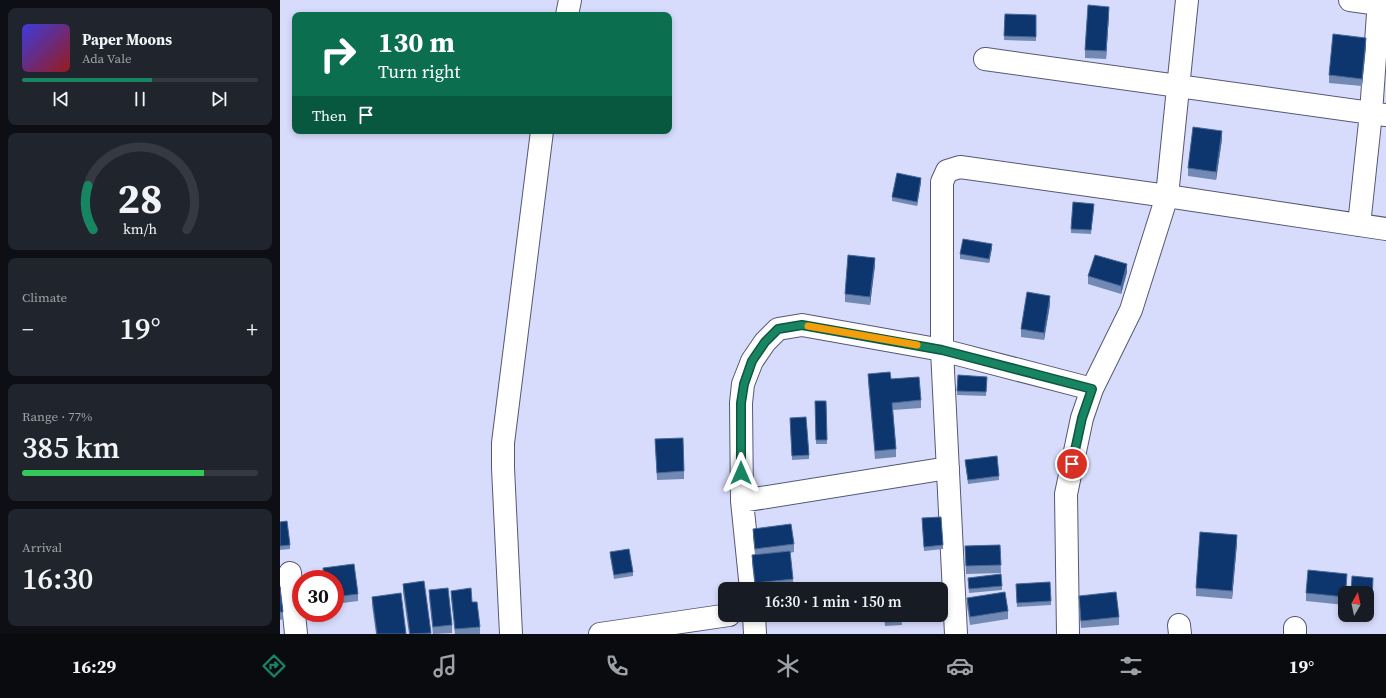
<!DOCTYPE html>
<html lang="en">
<head>
<meta charset="utf-8">
<style>
	:root { --surface:#171b24; --page:#20242c; --text:#f1f3f6; --muted:#9ea1a6; --line:#363941; --accent:#178562 }
	body { margin:0; font-family:"Source Serif 4",serif; background:var(--page); color:var(--text); height:100vh; display:flex; flex-direction:column; font-size:15px; white-space:nowrap }
	* { box-sizing:border-box; margin:0 }
	p { font-size:13px; color:var(--muted) }
	.icon { flex:none; width:22px; height:22px; fill:none; stroke:currentColor; stroke-width:2; stroke-linecap:round; stroke-linejoin:round }
	.map { position:relative; flex:1; overflow:hidden }
	.panel { display:flex; flex-direction:column; gap:8px; padding:8px; background:#0d0f14; width:280px }
	.panel>* { flex:none }
	.hud { position:absolute; left:12px; top:12px; width:380px; height:122px; border-radius:8px; box-shadow:0 2px 6px #0003; background:#0b6e4f; color:#fff; overflow:hidden }
	.needle { width:26px; rotate:9deg }
	.buttons { position:absolute; left:1058px; top:586px; display:grid; gap:8px }
	.buttons a { display:grid; place-items:center; width:36px; height:36px; border-radius:8px; background:var(--surface); box-shadow:0 2px 6px #0003; font-size:20px }
	.speed { position:absolute; left:12px; top:570px; display:flex; gap:8px; font-size:20px; font-weight:700; text-align:center }
	.speed>* { display:grid; place-content:center; width:52px; height:52px; border-radius:50%; background:var(--surface); box-shadow:0 2px 6px #0003; line-height:1 }
	.speed .limit { border:6px solid #d22; background:#fff; color:#111 }
	.pin { position:absolute; display:grid; place-items:center; width:34px; height:34px; color:#fff; margin:-17px; border:2px solid #fff; border-radius:50%; box-shadow:0 1px 4px #0007 }
	.me { position:absolute; width:44px; margin:-22px; rotate:0deg; stroke-linejoin:round; filter:drop-shadow(0 0 3px #0008) }
	.turn { display:flex; align-items:center; gap:14px; height:84px; padding:0 20px; font-size:18px }
	.turn .icon { width:52px; height:52px; stroke-width:2.5 }
	.turn b { display:block; font-size:28px; line-height:34px }
	.then { display:flex; align-items:center; height:38px; padding:0 20px; background:#0003; gap:8px; font-size:15px }
	.big { font-size:30px; font-weight:600; line-height:1.1 }
	.panel .card { flex:1; display:flex; flex-direction:column; justify-content:center; gap:6px; min-width:0; padding:0 14px; border-radius:8px; background:var(--page) }
	.panel .dial { align-items:center; gap:0 }
	.dial svg { height:104px; overflow:visible; fill:none; stroke:var(--line); stroke-width:7; stroke-linecap:round; text-anchor:middle }
	.dial text { fill:var(--text); stroke:none }
	.song { display:flex; align-items:center; gap:12px }
	.cover { width:48px; height:48px; border-radius:6px; background:linear-gradient(135deg,hsl(240 70% 55%),hsl(0 70% 35%)) }
	.played { height:4px; border-radius:2px; background:linear-gradient(90deg,var(--accent) 55%,var(--line) 55%) }
	.keys { display:flex; justify-content:space-around; direction:ltr }
	.heat { display:flex; justify-content:space-between; align-items:center; font-size:22px; direction:ltr }
	.charge { height:6px; border-radius:3px; background:linear-gradient(90deg,#34c759 77%,var(--line) 0) }
	.trip { position:absolute; left:438px; top:582px; width:230px; height:40px; border-radius:8px; background:var(--surface); box-shadow:0 2px 6px #0003; font-weight:600; line-height:40px; text-align:center }
	.tab-bar { display:flex; height:64px; justify-content:space-around; align-items:center; background:#090b0e; color:var(--muted) }
	.tab-bar .icon { width:28px; height:28px }
	.tab-bar .selected { color:var(--accent) }
	.tab-bar b { font-size:18px; color:var(--text) }
	main { display:flex; flex:1; min-height:0 }
	.map>svg:first-child { display:block }
	.lines { fill:none; stroke-linecap:round; stroke-linejoin:round }
	.street-casing { stroke:#555873; stroke-width:24 }
	.street { stroke:#fff; stroke-width:22 }
	.wall { fill:#7289b4 }
	.shaded-wall { fill:#496898 }
	.building { fill:#0c366d; stroke:#496898 }
	.route-casing { stroke:#0f5640; stroke-width:10 }
	.route { stroke:#178562; stroke-width:7 }
	.slow { stroke:#f59e0b; stroke-width:7 }
</style>
</head>
<body>
<main>
<section class="panel">
<div class="card">
<div class="song"><i class="cover"></i><div><b>Paper Moons</b><p>Ada Vale</p></div></div>
<div class="played"></div>
<div class="keys"><svg class="icon" aria-label="previous" viewBox="0 0 24 24"><path d="M18 5L8 12l10 7zM5 5v14"/></svg><svg class="icon" aria-label="pause" viewBox="0 0 24 24"><path d="M8 5v14M16 5v14"/></svg><svg class="icon" aria-label="next" viewBox="0 0 24 24"><path d="M6 5l10 7-10 7zM19 5v14"/></svg></div>
</div>
<div class="card dial"><svg viewBox="0 0 100 80">
<path d="M14 69A42 42 0 1 1 86 69"/>
<path d="M14 69A42 42 0 0 1 10 35" stroke="#178562"/>
<text x="50" y="56" font-size="32" font-weight="700">28</text>
<text x="50" y="72" font-size="11">km/h</text>
</svg></div>
<div class="card"><p>Climate</p>
<div class="heat"><a>−</a><b class="big">19°</b><a>+</a></div>
</div>
<div class="card"><p>Range · 77%</p><b class="big">385 km</b><div class="charge"></div></div>
<div class="card"><p>Arrival</p><b class="big">16:30</b></div>
</section>
<div class="map">
<svg width="1106" height="634" viewBox="0 0 1106 634">
	<rect width="100%" height="100%" fill="#d8dcfc"/>
	<g class="lines">
		<defs>
			<path id="street" d="M1070 0 1106 5
				M287 15 290 0
				M705 59 1106 115
				M1079 225 1091 113 1099 0
				M462 501 668 468
				M10 573 16 634
				M471 589 462 501 461 403 463 384 472 361 485 342 498 329 522 325 662 350 812 389
				M474 615 475 634
				M899 625 900 634
				M1015 628V634
				M231 634 223 468V443L262 131
				M320 634 449 615
				M676 634 662 350V182L667 171 680 167 887 196 1106 229
				M788 634 786 494 802 418 812 389 851 310 887 196 907 0"/>
		</defs>
		<use href="#street" class="street-casing"/>
		<use href="#street" class="street"/>
	</g>
	<path class="wall" d="M725 14 756 15V41L724 40Z
		M829 14 826 59 805 58V50Z
		M1086 46 1082 86 1049 83V75Z
		M942 139 936 180 908 176V168Z
		M641 182 637 206 612 201V197Z
		M814 208 811 234 791 233V229Z
		M712 248 709 263 680 259V254Z
		M595 265 590 305 565 302V294Z
		M847 272 841 294 808 284V276Z
		M770 304 764 340 741 337V329Z
		M588 374 611 379 641 400V408L613 410 616 449V457L595 459 588 381Z
		M678 375 707 377 706 396 677 395Z
		M535 401H546L547 444H536Z
		M510 422 529 455V459L512 460Z
		M375 439 404 471V479L377 480Z
		M685 460 719 476V480L688 484Z
		M0 522 10 545V549L0 550Z
		M642 522 663 545V549L644 551Z
		M473 529 514 544V552L510 553 513 579V587L493 589H475L472 563V555H475L473 537Z
		M957 543 952 599 916 596V588Z
		M720 545 721 573 686 574 685 546Z
		M330 552 353 572V576L334 579 330 556Z
		M43 568 78 594V601L55 604V579H43Z
		M688 578 722 586V590L689 593Z
		M144 581 151 634H129L123 592V584Z
		M1067 582 1065 605 1026 601V593Z
		M1093 582 1092 606H1087V593Z
		M0 587 3 612V619L0 620Z
		M736 588 771 601V605L737 607Z
		M149 590 172 625V633L153 634 149 598Z
		M171 591 192 602 200 627V634H175L171 598Z
		M799 596 839 617V625L801 628 799 603Z
		M92 597 126 634H96L92 605Z
		M687 598 728 611V619L690 625 687 606Z
		M604 615H621L622 625 605 626Z"/>
	<path class="shaded-wall" d="M829 7V14L826 59V51Z
		M1086 38V46L1082 86V79Z
		M942 131V139L936 180V172Z
		M641 178V182L637 206V202Z
		M712 244V248L709 263V259Z
		M595 258V265L590 305V297Z
		M847 264V272L841 294V286Z
		M770 296V304L764 340V333Z
		M957 535V543L952 599V591Z"/>
	<path class="building" d="M808 5 829 7 826 51 805 50Z
		M725 14 756 15V37L724 36Z
		M1053 34 1086 38 1082 79 1049 75Z
		M913 127 942 131 936 172 908 168Z
		M617 173 641 178 637 202 612 197Z
		M793 202 814 204 811 230 791 229Z
		M683 239 712 244 709 259 680 254Z
		M568 255 595 258 590 297 565 294Z
		M815 255 847 264 841 286 808 276Z
		M747 292 770 296 764 333 741 329Z
		M610 372 611 379 639 377 641 400 612 403 616 449 595 451 588 374Z
		M678 375 707 377 706 392 677 391Z
		M535 401H546L547 440H536Z
		M526 417 529 455 512 456 510 418Z
		M403 438 404 471 377 473 375 439Z
		M717 456 719 476 688 480 685 460Z
		M661 517 663 545 644 547 642 518Z
		M7 521 10 545 0 546V522Z
		M511 524 514 544 475 549 473 529Z
		M920 532 957 535 952 591 916 588Z
		M720 545 721 565 686 566 685 546Z
		M349 549 353 572 334 575 330 552Z
		M510 551 513 579 475 583 472 555Z
		M74 564 78 594 55 597V579H44L43 568Z
		M1028 570 1067 574 1065 597 1026 593Z
		M721 574 722 586 689 589 688 578Z
		M1072 576 1093 578 1092 602H1087V593H1071Z
		M144 581 151 633 130 634 123 584Z
		M770 582 771 601 737 603 736 584Z
		M0 587 3 612H0Z
		M168 588 172 625 153 627 149 590Z
		M191 588 192 602H197L200 627 175 629 171 591Z
		M725 592 728 611 690 617 687 598Z
		M836 592 839 617 801 621 799 596Z
		M121 593 126 634H97L92 597Z
		M604 615H621L622 621 605 622Z"/>
	<g class="lines">
		<defs>
			<path id="route" d="M461 473V403L464 384 472 361 485 342 498 329 522 325 662 350 812 389 802 418 792 464"/>
		</defs>
		<use href="#route" class="route-casing"/>
		<use href="#route" class="route"/>
		<path class="slow" d="M528 326 637 345"/>
	</g>
</svg>
<div class="buttons">
<a><svg class="needle" viewBox="-14 -14 28 28"><path d="M0-13l5 13h-10z" fill="#e53935"/><path d="M0 13l5-13h-10z" fill="#9ea1a6"/></svg></a>
</div>
<div class="speed"><div class="limit">30</div></div>
<div class="pin" style="left:792px;top:464px;background:#d93025"><svg class="icon" aria-label="arrive" viewBox="0 0 24 24"><path d="M6 21V4h12l-3 4 3 4H6"/></svg></div>
<svg class="me" style="left:461px;top:473px" viewBox="-20 -20 40 40"><path d="M0-17L14 15 0 8-14 15z" fill="#178562" stroke="#fff" stroke-width="4"/></svg>
<div class="trip">16:30 · 1 min · 150 m</div>
<div class="hud">
<div class="turn"><svg class="icon" aria-label="right" viewBox="0 0 24 24"><path d="M7 20v-9h11M14 6l5 5-5 5"/></svg><div><b>130 m</b>Turn right</div></div>
<div class="then">Then<svg class="icon" aria-label="arrive" viewBox="0 0 24 24"><path d="M6 21V4h12l-3 4 3 4H6"/></svg></div>
</div>
</div>
</main>
<nav class="tab-bar">
<b>16:29</b>
<svg class="icon selected" aria-label="directions" viewBox="0 0 24 24"><path d="M12 3l9 9-9 9-9-9zM9 14v-3h6M13 9l2 2-2 2"/></svg>
<svg class="icon" aria-label="music" viewBox="0 0 24 24"><path d="M9 18V5l10-2v13"/><circle cx="6" cy="18" r="3"/><circle cx="16" cy="16" r="3"/></svg>
<svg class="icon" aria-label="phone" viewBox="0 0 24 24"><path d="M5 4h4l2 5-3 2q2 4 5 5l2-3 5 2v4C11 20 4 13 5 4z"/></svg>
<svg class="icon" aria-label="climate" viewBox="0 0 24 24"><path d="M12 3v18M4 7l16 10M4 17L20 7"/></svg>
<svg class="icon" aria-label="car" viewBox="0 0 24 24"><path d="M5 17H2v-5l4-1 3-4h7l3 4 3 1v5h-3M9 17h6M6 11h13"/><circle cx="7" cy="17" r="2"/><circle cx="17" cy="17" r="2"/></svg>
<svg class="icon" aria-label="filters" viewBox="0 0 24 24"><path d="M4 7h16M4 17h16"/><circle cx="9" cy="7" r="2"/><circle cx="15" cy="17" r="2"/></svg>
<b>19°</b>
</nav>
</body>
</html>
